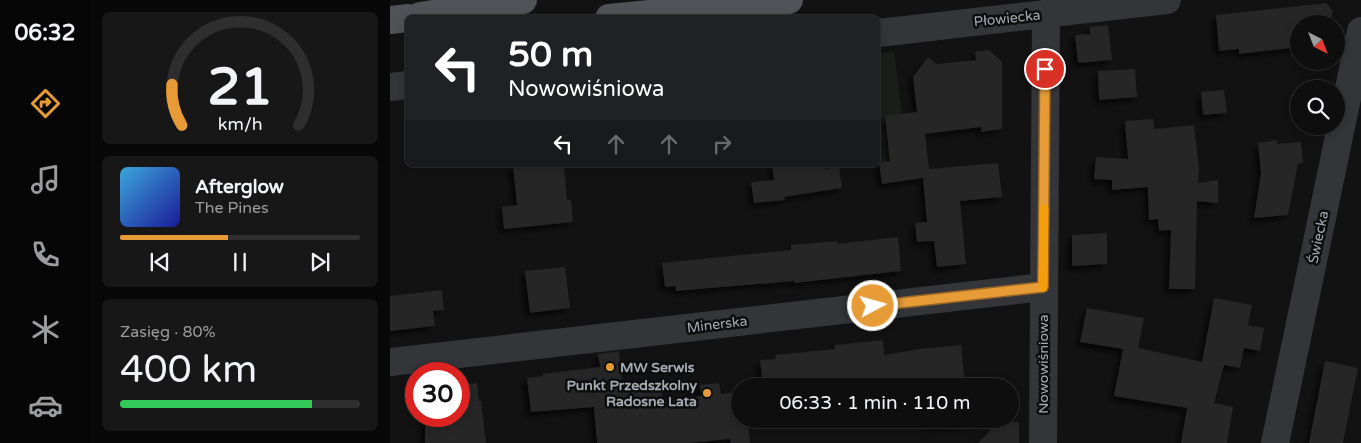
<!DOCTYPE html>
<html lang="pl">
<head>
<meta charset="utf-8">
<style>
	:root { --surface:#0e0e0e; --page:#171717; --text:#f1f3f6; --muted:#9b9c9e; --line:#2e2e2e; --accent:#e69b37 }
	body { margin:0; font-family:"Varela Round",sans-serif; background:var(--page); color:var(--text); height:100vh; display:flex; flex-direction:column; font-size:19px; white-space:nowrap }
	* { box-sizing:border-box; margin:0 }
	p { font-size:16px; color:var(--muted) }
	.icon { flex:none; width:28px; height:28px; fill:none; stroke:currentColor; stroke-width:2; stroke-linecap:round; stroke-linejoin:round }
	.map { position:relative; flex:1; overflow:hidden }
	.drawer { display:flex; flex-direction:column; gap:12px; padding:12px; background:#080808; width:300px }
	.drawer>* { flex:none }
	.hud { position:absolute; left:15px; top:15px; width:475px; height:152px; border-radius:8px; box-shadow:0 2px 8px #0003,0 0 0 1px var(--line); background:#202124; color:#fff; overflow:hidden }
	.needle { width:32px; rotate:138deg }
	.controls { position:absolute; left:900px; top:15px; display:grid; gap:10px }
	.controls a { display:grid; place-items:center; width:55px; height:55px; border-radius:50%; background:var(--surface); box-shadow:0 2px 8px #0003,0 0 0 1px var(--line); font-size:25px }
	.speed { position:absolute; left:15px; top:362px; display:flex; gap:10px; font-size:25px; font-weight:700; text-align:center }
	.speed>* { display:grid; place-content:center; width:65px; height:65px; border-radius:50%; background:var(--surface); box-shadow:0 2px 8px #0003,0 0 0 1px var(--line); line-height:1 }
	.speed .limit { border:8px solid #d22; background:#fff; color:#111 }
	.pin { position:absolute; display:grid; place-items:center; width:42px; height:42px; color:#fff; margin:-21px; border:2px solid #fff; border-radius:50%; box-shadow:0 1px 5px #0007 }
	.me { position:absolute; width:55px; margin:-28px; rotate:84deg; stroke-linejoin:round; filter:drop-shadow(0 0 4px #0008) }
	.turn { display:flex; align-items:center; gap:18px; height:105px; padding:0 20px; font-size:22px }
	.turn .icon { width:65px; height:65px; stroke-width:2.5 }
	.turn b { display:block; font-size:35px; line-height:42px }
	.lanes { display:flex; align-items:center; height:48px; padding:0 20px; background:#0003; justify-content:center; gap:25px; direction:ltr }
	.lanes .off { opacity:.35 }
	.big { font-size:38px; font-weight:600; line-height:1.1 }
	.drawer .tile { flex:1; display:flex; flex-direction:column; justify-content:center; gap:8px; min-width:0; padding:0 18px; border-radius:8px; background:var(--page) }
	.drawer .dial { align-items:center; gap:0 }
	.dial svg { height:130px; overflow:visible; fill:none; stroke:var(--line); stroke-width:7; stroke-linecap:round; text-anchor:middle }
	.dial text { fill:var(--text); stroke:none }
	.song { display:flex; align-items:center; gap:15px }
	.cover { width:60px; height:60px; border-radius:8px; background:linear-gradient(135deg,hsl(200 70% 55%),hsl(240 70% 35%)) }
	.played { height:5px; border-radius:2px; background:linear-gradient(90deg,var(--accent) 45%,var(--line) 45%) }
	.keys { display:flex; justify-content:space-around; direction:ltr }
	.charge { height:8px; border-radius:4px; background:linear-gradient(90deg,#34c759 80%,var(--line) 0) }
	.trip { position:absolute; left:341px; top:378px; width:288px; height:50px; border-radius:25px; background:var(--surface); box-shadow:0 2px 8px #0003,0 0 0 1px var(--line); font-weight:600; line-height:50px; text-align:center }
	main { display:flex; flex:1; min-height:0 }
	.dock { display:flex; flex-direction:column; width:90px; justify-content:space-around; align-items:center; background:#060606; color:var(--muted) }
	.dock .icon { width:35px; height:35px }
	.dock .active { color:var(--accent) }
	.dock b { font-size:22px; color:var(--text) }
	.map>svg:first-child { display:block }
	.green { fill:#191e19 }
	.building { fill:#252527; filter:url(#shadow) }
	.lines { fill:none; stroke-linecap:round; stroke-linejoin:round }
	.street { stroke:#333538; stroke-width:28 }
	.primary { stroke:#4f5257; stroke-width:28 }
	.route-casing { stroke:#966524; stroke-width:12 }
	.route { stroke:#e69b37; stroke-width:9 }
	.slow { stroke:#f59e0b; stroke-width:9 }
	.poi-dot { fill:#e69b37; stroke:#0d0d0e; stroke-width:2 }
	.labels { text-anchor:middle; stroke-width:5; stroke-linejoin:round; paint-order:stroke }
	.street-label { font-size:14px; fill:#a4aab3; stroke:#0d0d0e }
	.poi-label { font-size:14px; font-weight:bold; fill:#a4aab3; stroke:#0d0d0e; text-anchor:start }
</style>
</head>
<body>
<main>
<nav class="dock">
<b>06:32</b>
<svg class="icon active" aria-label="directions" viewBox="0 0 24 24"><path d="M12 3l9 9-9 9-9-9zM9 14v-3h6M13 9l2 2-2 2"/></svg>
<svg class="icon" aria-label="music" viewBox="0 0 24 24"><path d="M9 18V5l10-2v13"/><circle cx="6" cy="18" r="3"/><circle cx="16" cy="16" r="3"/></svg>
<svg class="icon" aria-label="phone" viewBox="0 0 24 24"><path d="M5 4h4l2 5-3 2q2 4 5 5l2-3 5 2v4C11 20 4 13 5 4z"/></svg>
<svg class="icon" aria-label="climate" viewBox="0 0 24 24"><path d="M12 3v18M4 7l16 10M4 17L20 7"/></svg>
<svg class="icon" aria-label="car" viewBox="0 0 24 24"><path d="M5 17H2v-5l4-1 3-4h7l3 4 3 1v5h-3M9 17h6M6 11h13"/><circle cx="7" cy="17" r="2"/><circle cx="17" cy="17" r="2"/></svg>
</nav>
<section class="drawer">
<div class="tile dial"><svg viewBox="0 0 100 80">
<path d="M14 69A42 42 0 1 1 86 69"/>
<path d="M14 69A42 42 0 0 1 8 44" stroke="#e69b37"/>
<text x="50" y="56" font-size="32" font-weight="700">21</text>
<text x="50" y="72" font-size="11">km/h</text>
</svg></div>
<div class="tile">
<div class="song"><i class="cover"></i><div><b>Afterglow</b><p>The Pines</p></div></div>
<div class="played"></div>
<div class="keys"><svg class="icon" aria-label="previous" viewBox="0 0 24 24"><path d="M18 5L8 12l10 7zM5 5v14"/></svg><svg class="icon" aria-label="pause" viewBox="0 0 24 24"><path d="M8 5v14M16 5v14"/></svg><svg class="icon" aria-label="next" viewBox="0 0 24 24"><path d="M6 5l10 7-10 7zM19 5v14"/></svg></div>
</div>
<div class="tile"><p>Zasięg · 80%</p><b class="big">400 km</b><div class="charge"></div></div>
</section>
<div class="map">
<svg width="971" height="443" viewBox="0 0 971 443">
	<defs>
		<filter id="shadow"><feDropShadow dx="-4.5" dy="4.5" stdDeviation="2.5" flood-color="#0009"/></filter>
	</defs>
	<rect width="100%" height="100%" fill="#121213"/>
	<path class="green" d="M504 51 512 114 495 117 501 160 488 162V53Z"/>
	<path class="building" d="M936 3 943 11 940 24H909V47L849 54V49L829 51 826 15Z
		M718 25 722 60 688 63 685 35 700 34V27Z
		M599 50 612 62V129L591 132V127L535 134 539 169 608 163 612 197 570 201 576 264 547 267 544 241 527 242 525 223 537 222 533 178 492 184 489 162 500 161 495 116 527 112 523 77 538 57 547 64 586 60 585 52Z
		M745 69 747 97 709 100 708 71Z
		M834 90 837 113 813 115 811 92Z
		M763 119 764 129 804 125 809 169 808 183 828 180V203L807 201 805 289H779L781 230 769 231 768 219 759 220 758 187 722 190V180L704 179 706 157 738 159 735 121Z
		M887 140V144L911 142 913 163 908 164 898 215 864 218 871 173 868 143Z
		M123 165H174L177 200H181L183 222 114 229 112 207 127 205Z
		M382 165H434L435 169 449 167 452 188 394 197 395 200 364 203 361 182 384 180Z
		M717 233V264L682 266V235Z
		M508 237 511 271 404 283V281L286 291 285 286 275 287 272 263 401 250V245L447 241V244Z
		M175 267 180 308 140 313 135 271Z
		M52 290 54 310 43 311 45 326 0 331V296Z
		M824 298 862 305 858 325 874 328 870 351 854 348 850 368 834 365 824 403 843 407 837 443H791L797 408 724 396 733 349 690 342 697 308 754 318 748 348 812 362Z
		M493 340 494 355 530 349 571 345 575 385 603 382 604 386H534L533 379 485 383V377L428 382 429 386H373L370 360 386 359 385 355 445 349V345Z
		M229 351 233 391 271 388 273 399 311 396 310 385 329 383 331 394 350 392V419H358L360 443H341L340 439 299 443H207L204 407 141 412 137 378 153 376V374L210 367 208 354Z
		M935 361 968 368 953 443H919Z
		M87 383 89 401H91L96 443H35V416H69V385Z
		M539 419H607L540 427Z
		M608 422H629V443H588Z"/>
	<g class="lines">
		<path class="street" d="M488 33 777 0
			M0 87 18 85
			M0 362 653 287
			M653 443 656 14
			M885 443 971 31"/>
		<path class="primary" d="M30 16 133 0
			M219 18 399 0
			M0 20 18 18"/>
	</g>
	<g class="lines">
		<defs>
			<path id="route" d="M483 306 653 287 655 69"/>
		</defs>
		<use href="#route" class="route-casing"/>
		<use href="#route" class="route"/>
		<path class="slow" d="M653 287 654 209"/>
	</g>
	<g class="poi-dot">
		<circle cx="220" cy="367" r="5"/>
		<circle cx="317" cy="393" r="5"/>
	</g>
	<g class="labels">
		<g class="street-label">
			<text transform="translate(617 18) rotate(-6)" y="5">Płowiecka</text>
			<text transform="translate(928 237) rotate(-78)" y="5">Świecka</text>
			<text transform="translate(327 324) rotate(-7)" y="5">Minerska</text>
			<text transform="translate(653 364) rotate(-90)" y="5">Nowowiśniowa</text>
		</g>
		<g class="poi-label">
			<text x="230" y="372">MW Serwis</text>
			<text x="307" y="390" text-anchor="end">Punkt Przedszkolny<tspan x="307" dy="16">Radosne Lata</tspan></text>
		</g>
	</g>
</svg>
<div class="controls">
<a><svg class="needle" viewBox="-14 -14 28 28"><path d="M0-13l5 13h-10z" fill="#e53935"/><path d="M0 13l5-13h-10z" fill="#9b9c9e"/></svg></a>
<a><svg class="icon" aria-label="search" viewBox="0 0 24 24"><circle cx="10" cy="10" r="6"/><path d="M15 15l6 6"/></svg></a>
</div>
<div class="speed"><div class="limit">30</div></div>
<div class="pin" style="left:655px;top:69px;background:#d93025"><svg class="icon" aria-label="arrive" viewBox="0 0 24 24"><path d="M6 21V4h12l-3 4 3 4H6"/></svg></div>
<svg class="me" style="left:483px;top:306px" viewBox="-20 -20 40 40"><circle r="17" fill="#e69b37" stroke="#fff" stroke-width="3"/><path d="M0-11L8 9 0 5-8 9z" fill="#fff"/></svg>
<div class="trip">06:33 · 1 min · 110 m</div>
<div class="hud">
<div class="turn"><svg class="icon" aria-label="left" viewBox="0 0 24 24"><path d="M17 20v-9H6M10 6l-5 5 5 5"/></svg><div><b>50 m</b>Nowowiśniowa</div></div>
<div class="lanes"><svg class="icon" aria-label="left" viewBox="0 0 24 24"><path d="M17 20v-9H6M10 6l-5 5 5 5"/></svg><svg class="icon off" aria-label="ahead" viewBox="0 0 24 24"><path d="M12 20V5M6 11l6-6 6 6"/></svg><svg class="icon off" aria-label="ahead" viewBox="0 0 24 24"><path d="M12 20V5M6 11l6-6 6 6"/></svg><svg class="icon off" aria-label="right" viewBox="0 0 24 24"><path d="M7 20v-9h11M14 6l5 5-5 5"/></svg></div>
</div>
</div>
</main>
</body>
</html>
